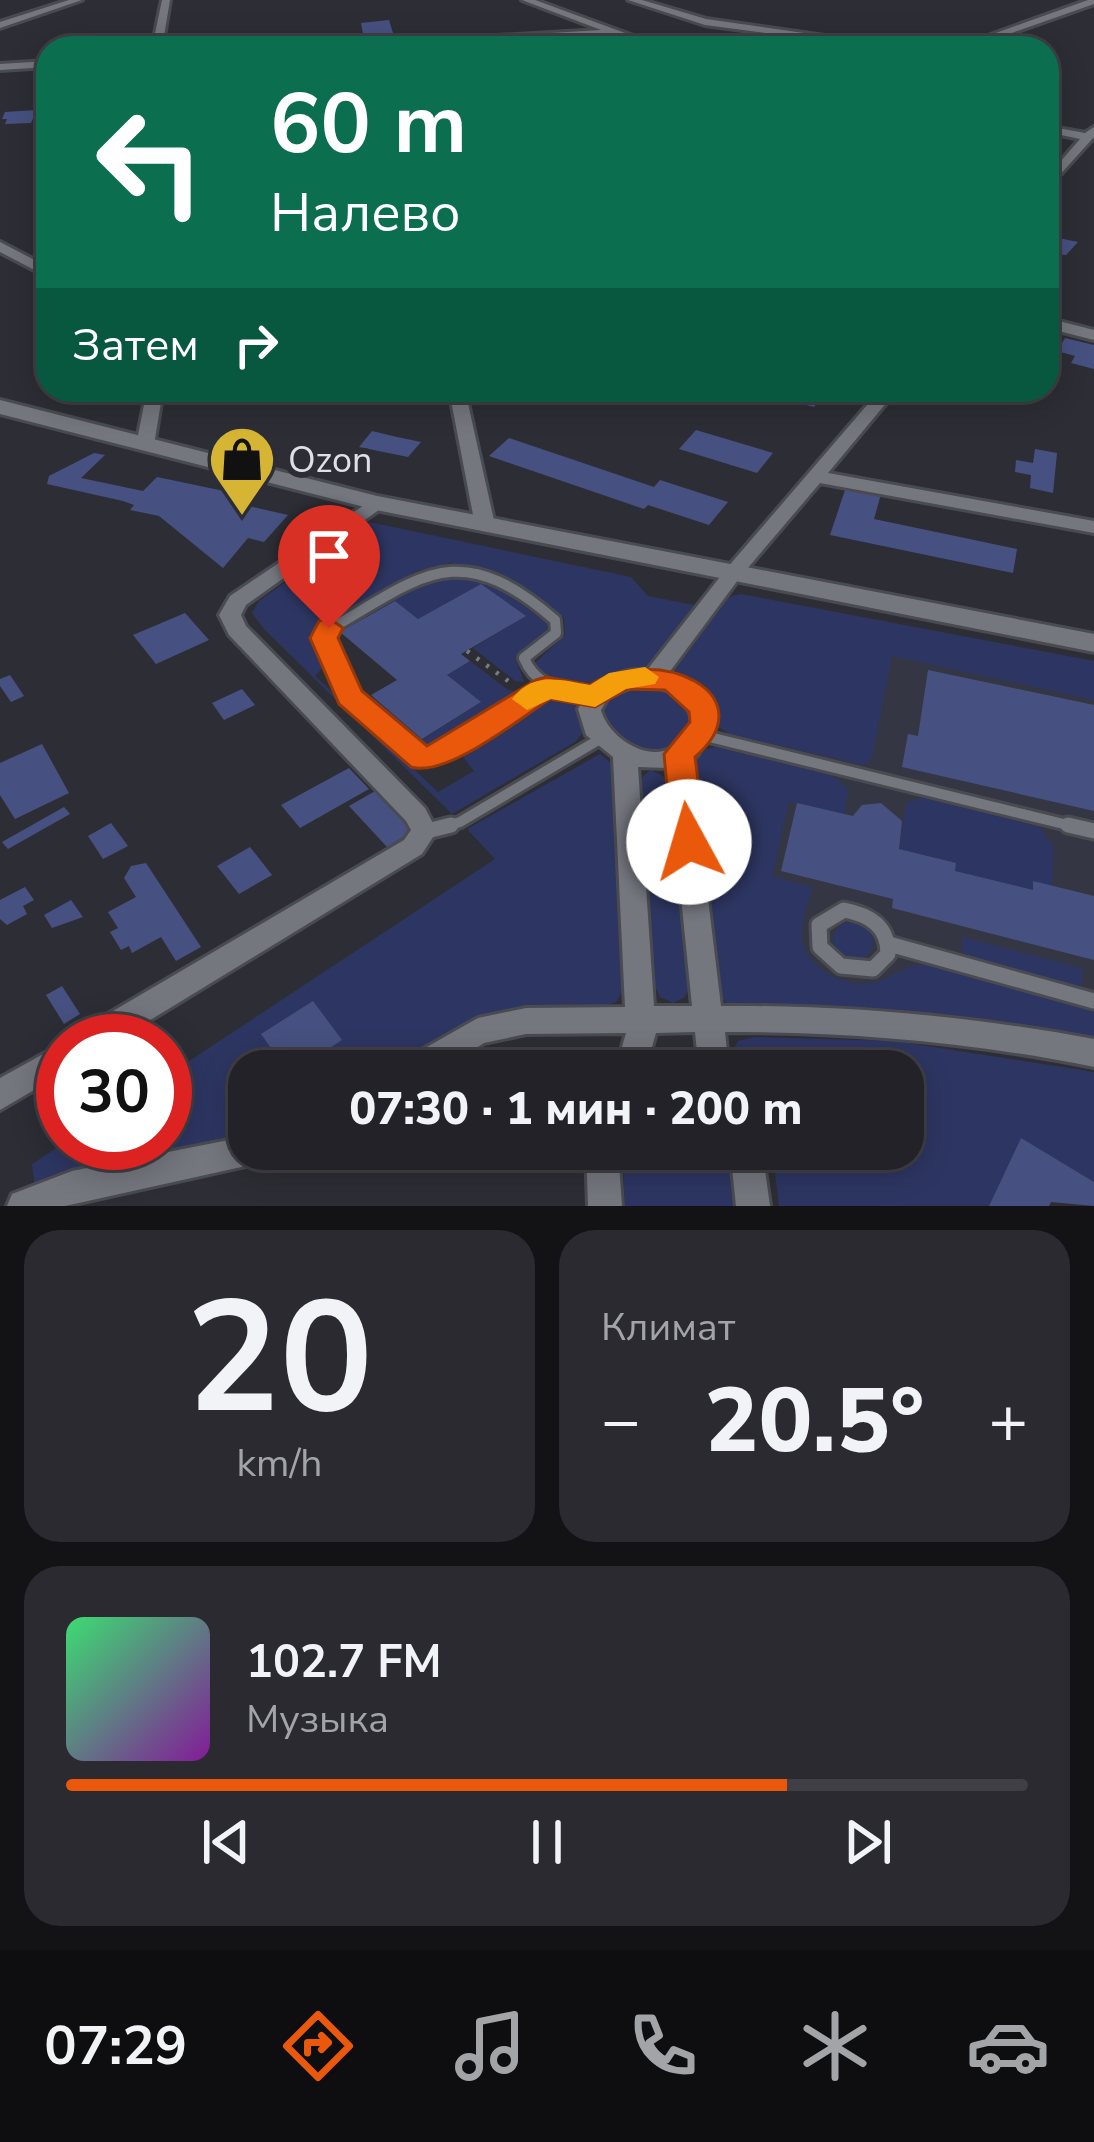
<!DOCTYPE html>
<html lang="ru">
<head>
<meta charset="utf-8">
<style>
	:root { --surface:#222228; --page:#2a2a30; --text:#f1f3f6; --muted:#a2a4a8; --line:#3f3f45; --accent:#ea580c }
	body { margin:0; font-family:"Nunito Sans",sans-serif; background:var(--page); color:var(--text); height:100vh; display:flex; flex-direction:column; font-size:45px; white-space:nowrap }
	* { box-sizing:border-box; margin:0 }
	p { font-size:39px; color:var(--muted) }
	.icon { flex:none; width:66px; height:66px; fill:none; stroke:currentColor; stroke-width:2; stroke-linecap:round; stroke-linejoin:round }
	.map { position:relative; height:1206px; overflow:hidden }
	.panel { display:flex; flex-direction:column; gap:24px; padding:24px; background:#131316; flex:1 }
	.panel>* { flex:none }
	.top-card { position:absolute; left:36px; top:36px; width:1023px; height:366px; border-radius:36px; box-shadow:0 6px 30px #0003,0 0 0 3px var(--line); background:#0b6e4f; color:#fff; overflow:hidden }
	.speed { position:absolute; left:36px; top:1014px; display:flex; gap:24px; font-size:60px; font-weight:700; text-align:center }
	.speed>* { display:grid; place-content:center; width:156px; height:156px; border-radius:50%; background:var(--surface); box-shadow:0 6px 30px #0003,0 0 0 3px var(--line); line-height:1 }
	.speed .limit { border:18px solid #d22; background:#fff; color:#111 }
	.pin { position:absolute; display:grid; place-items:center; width:102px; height:102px; color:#fff; margin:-123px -51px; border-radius:50% 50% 50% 0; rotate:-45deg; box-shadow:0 0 12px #0007 }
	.pin .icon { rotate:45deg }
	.me { position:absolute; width:132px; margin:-66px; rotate:354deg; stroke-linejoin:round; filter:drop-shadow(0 0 9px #0008) }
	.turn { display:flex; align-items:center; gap:42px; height:252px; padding:0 36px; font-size:54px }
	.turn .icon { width:156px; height:156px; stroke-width:2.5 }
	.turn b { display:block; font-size:84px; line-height:102px }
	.then { display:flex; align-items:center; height:114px; padding:0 36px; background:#0003; gap:24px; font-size:45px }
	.big { font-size:90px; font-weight:800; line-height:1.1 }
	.panel .widget { flex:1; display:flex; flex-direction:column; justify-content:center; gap:18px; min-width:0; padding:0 42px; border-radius:36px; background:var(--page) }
	.panel .dial { align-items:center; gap:0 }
	.dial b { font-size:156px; line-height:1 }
	.song { display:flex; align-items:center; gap:36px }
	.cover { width:144px; height:144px; border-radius:18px; background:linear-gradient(135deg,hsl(140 70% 55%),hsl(290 70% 35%)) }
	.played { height:12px; border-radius:6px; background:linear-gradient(90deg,var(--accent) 75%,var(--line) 75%) }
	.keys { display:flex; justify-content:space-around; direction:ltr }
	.heat { display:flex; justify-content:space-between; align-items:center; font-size:66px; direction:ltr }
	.panel .tiles { flex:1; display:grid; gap:24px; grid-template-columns:1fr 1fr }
	.widget:last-child { grid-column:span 2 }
	.trip { position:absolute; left:228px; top:1050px; width:696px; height:120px; border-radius:36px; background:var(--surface); box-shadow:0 6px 30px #0003,0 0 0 3px var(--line); font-weight:800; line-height:120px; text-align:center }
	.menu { display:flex; height:192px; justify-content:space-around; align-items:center; background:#0e0e10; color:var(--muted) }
	.menu .icon { width:84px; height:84px }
	.menu .current { color:var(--accent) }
	.menu b { font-size:54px; color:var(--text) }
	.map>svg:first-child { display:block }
	.built { fill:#343743 }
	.green { fill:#2d3662 }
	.building { fill:#475181 }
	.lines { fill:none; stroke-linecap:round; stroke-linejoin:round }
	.service-far1-casing { stroke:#4a4b50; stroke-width:16 }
	.service-casing { stroke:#4a4b50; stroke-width:21 }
	.minor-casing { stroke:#4a4b50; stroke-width:6 }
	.tertiary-casing { stroke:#4a4b50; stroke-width:6 }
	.path { stroke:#7a7b81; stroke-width:4.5; stroke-dasharray:3 9; stroke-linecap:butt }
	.service-far1 { stroke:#75777f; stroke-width:10 }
	.service { stroke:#75777f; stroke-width:15 }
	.minor { fill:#75777f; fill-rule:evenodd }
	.tertiary { fill:#75777f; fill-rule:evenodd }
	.route { fill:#ea580c; stroke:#983908; stroke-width:3 }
	.slow { fill:#f59e0b }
	.labels { text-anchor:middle; stroke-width:12; stroke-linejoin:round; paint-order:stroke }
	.poi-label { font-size:36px; fill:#dfe0e5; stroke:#2d2e35; text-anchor:start }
</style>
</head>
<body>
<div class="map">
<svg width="1094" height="1206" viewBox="0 0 1094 1206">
	<rect width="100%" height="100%" fill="#2d2e35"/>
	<path class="built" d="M795 625 1094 671V1033L824 994 740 829Z"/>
	<path class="green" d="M369 522 631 577 648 596 698 606C683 624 667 652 649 665 624 683 553 694 535 663L565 635 564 618 500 573 450 563 417 571 321 625 314 639 323 667 315 676 438 792 474 771 461 754 467 747C495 729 545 682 578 702L582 734 575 742 452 814 264 629 252 613 259 601Z
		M449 574 490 582 547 622V631L515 657 524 682 515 681 473 648 525 616 481 584 418 619 395 601 339 631 427 580Z
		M741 594 1094 661V700L892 656 872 758 864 765 729 734 717 726 704 695 675 670 729 597Z
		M470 661 508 690 522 692 429 751 415 747 366 703 374 698 423 739 480 703 447 675Z
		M633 683 669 688 692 708 693 726C663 766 632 753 601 723 601 698 611 692 633 683Z
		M716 747 831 775 848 788 845 814 789 802 772 876 812 887C809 901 802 919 802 934 802 970 852 993 882 980 903 971 911 961 935 966L1094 1010V1042L891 1010 726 1003 718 994 690 764 701 750Z
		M600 754 613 765 625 987 616 1002 597 1009 484 1016 390 1071H249V1138L35 1188 32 1164 64 1143H165V1077L495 859 467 829Z
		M651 770 668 779 690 986 685 997 673 1003 660 997 655 986 638 780Z
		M923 797 1040 827 1054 848 1052 886 1034 882 1033 890 955 871V862L899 849 906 803Z
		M833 941a20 20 0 1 1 40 0a20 20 0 1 1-40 0Z
		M962 937 1082 968V991L969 959 962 951Z
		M755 1037 895 1041 1094 1072V1182L1021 1139 989 1206H779L772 1149H903V1071H737L734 1048 738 1041Z
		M622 1149H728L734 1206H625Z"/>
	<path class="building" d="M389 20 393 33 363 34 361 23Z
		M37 110 31 123 5 124 7 119H2L5 112Z
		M1049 236 1078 242 1066 255 1053 254 1047 253Z
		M1065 338 1094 345V369L1071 363 1075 356 1057 351Z
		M786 390H814L824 393 814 407 779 398Z
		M696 430 773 453 757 473 679 449Z
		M372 431 397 437 421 442 408 457 359 447Z
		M509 438 654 487 660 480 728 502 709 525 648 505 644 509 489 456Z
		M1035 449 1057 453 1053 493 1030 488 1031 475 1015 472 1016 460 1033 463Z
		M94 453 105 455 81 478 143 491 157 477 243 495 235 503 288 515 264 542 248 538 223 568 159 516 130 510 134 505 123 501 47 484 49 476Z
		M846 487 881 494 874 519 1017 549 1013 573 830 535Z
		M481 584 526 616 461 654 470 661 447 675 481 702 422 739 371 695 397 680 340 632 395 601 418 619Z
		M185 613 209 640 156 664 133 635Z
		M928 670 1094 705V811L902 767 908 734 918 736Z
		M10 675 24 696 11 702 0 686V679Z
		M242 689 255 705 224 720 212 703Z
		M42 744 69 793 15 819 0 795V763Z
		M349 768 369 789 300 828 281 805Z
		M377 790 415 830 387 847 349 806Z
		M797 803 853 816 862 805 881 803 902 821 899 849 956 863 955 871 1033 890V881L1094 896V960L892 908 893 899 781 871Z
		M645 804H664L666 823 647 824Z
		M64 807 70 814 8 849 2 842Z
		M111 823 128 846 103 859 88 836Z
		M250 847 272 875 239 894 217 866Z
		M146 863 201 947 176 961 161 937 132 953 129 946 121 950 110 932 118 928 108 912 136 897 124 878 131 866Z
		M25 887 34 900 23 906 27 914 7 925 0 919V900Z
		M71 900 83 917 52 928 44 915Z
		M62 986 80 1014 64 1024 46 995Z
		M313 1001 342 1040 294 1071H287L261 1034Z
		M1021 1138 1094 1182V1206L1051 1202 1049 1206H989Z"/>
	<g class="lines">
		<defs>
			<path id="service-far1" d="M546 688 440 754 422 759 349 697 325 632C421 577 457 535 555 620L556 633 524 658C537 690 565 688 595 696
				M701 735 1080 828
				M440 828 460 822 600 739"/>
			<path id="service" d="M1068 825 1094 831
				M427 831 451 825
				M844 910C870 915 888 926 888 954L873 969 841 966 820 947 819 925Z
				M889 944 1094 1001"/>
			<path id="minor" d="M69 0H82L0 28V22Z
				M162 0H170L162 48H152Z
				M522 0H535L666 48H652L613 34 392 48H337L342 45 601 30Z
				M628 0H642L706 19 909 48H881L705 25Z
				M1088 0H1094V4L969 48H954Z
				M48 61V67L0 70V64Z
				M1047 126 1085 133 1094 127V137L1047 189V177L1080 139 1047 132Z
				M0 242 48 267V277L0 252Z
				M1047 318 1094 330V340L1047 328Z
				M147 390H163L154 445 145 450 136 445Z
				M449 390H465L495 525 492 529H478L475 525Z
				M880 390H897L828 473 1094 521V533L820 483 741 576 668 674C695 681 709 695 717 722L697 756 691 758 721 1006C847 1005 970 1016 1094 1039V1067C971 1042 849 1032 725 1032L729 1071H699L695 1032 656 1033 645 1071H615L626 1033 526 1034 484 1043 440 1071H398L402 1061 478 1018 526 1008 625 1007 613 757 586 735 578 709C593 684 616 668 647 670L727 568ZM638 685C665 686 686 694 693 722 690 728 687 735 682 740 656 769 609 740 601 710L609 696ZM638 767 668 768 692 1006H654Z
				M376 497 386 503 383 507 246 605 241 615 246 626 425 808 437 831 422 854 116 1041H75L79 1031 404 840 411 830 406 821 229 635 219 615 230 596Z
				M63 1043V1073L0 1110V1078Z
				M249 1136V1149H278L273 1160 65 1206H7L12 1194 72 1171Z
				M586 1149H618L622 1206H588Z
				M730 1149H762L770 1206H736Z"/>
			<path id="tertiary" d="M0 400 377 496 1094 634V652L376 510 0 414Z"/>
		</defs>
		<use href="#service-far1" class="service-far1-casing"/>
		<use href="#service" class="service-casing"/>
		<use href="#minor" class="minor-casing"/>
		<use href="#tertiary" class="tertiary-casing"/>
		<path class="path" d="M467 651 515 686"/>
		<use href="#service-far1" class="service-far1"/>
		<use href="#service" class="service"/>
		<use href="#minor" class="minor"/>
		<use href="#tertiary" class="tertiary"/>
	</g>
	<path class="route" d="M329 618 343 628 338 638 362 691 427 746 536 680 546 677 590 685C657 642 768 694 695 757L706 842 701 851 689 855 677 851 672 842 664 754 690 722 689 712 665 690 628 689 595 707 550 699C519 719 446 778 411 767L339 704 310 638 319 621Z"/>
	<path class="slow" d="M645 667 659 677 655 684 626 689 595 707 551 699 527 710 512 699C533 671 560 680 590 685L609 673Z"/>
	<defs>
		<symbol id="shop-pin" viewBox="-11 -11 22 30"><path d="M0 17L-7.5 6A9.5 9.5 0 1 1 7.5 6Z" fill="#d6b534" stroke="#2d2e35"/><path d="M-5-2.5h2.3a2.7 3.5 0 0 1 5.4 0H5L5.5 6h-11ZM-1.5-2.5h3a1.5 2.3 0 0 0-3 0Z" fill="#111"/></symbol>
	</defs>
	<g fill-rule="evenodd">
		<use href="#shop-pin" x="204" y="421" width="76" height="104"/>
	</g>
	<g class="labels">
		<g class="poi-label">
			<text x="288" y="472">Ozon</text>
		</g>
	</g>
</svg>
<div class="speed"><div class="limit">30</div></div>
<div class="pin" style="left:329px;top:628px;background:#d93025"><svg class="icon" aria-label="arrive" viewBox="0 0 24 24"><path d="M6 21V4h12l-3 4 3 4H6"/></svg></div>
<svg class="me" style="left:689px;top:842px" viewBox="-20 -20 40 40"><circle r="19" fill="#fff"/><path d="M0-13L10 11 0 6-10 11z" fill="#ea580c"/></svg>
<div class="trip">07:30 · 1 мин · 200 m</div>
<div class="top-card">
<div class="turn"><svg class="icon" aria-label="left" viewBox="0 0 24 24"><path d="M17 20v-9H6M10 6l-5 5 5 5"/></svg><div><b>60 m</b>Налево</div></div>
<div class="then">Затем<svg class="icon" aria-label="right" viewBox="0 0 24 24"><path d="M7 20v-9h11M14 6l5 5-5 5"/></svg></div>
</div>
</div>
<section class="panel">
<div class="tiles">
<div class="widget dial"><b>20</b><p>km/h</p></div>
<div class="widget"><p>Климат</p>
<div class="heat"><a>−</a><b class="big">20.5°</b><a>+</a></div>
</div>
<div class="widget">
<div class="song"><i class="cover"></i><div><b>102.7 FM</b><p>Музыка</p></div></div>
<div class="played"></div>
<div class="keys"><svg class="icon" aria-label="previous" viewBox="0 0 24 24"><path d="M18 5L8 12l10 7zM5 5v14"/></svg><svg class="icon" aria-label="pause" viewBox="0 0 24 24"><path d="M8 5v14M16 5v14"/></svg><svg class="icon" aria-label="next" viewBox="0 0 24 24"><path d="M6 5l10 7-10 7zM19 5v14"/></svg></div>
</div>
</div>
</section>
<nav class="menu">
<b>07:29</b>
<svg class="icon current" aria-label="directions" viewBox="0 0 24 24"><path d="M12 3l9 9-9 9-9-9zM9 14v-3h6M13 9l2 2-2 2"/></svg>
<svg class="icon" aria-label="music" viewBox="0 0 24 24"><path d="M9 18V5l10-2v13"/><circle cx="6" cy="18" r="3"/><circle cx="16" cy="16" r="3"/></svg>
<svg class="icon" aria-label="phone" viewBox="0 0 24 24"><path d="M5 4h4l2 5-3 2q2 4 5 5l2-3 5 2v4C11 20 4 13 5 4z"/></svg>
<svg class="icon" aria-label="climate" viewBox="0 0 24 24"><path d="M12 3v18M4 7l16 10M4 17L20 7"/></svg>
<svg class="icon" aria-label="car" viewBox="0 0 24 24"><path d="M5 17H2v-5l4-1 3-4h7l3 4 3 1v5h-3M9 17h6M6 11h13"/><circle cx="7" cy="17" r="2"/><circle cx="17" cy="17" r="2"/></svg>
</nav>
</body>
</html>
